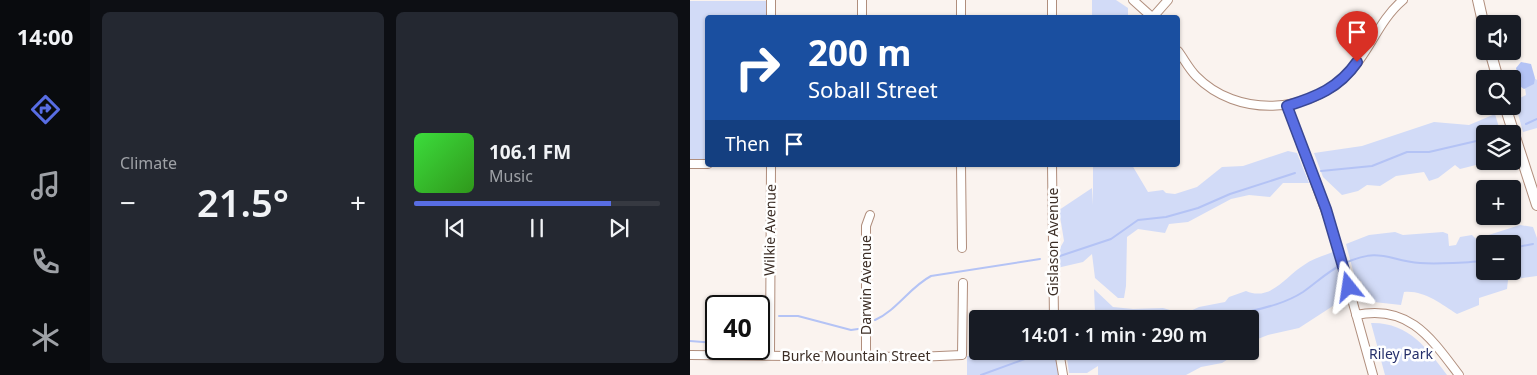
<!DOCTYPE html>
<html lang="en">
<head>
<meta charset="utf-8">
<style>
	:root { --surface:#171b24; --page:#242831; --text:#f1f3f6; --muted:#9ea1a6; --line:#363941; --accent:#586de3 }
	body { margin:0; font-family:"Noto Sans",sans-serif; background:var(--page); color:var(--text); height:100vh; display:flex; flex-direction:column; font-size:19px; white-space:nowrap }
	* { box-sizing:border-box; margin:0 }
	p { font-size:16px; color:var(--muted) }
	.icon { flex:none; width:28px; height:28px; fill:none; stroke:currentColor; stroke-width:2; stroke-linecap:round; stroke-linejoin:round }
	.map { position:relative; flex:1; overflow:hidden }
	.drawer { display:flex; flex-direction:column; gap:12px; padding:12px; background:#0d0f14; width:600px }
	.drawer>* { flex:none }
	.hud { position:absolute; left:15px; top:15px; width:475px; height:152px; border-radius:5px; box-shadow:0 1px 4px #0004; background:#1a4fa0; color:#fff; overflow:hidden }
	.fabs { position:absolute; left:786px; top:15px; display:grid; gap:10px }
	.fabs a { display:grid; place-items:center; width:45px; height:45px; border-radius:5px; background:var(--surface); box-shadow:0 1px 4px #0004; font-size:25px }
	.speed { position:absolute; left:15px; top:295px; display:flex; gap:10px; font-size:25px; font-weight:700; text-align:center }
	.speed>* { display:grid; place-content:center; width:65px; height:65px; border-radius:50%; background:var(--surface); box-shadow:0 1px 4px #0004; line-height:1 }
	.speed .limit { border:2px solid #111; border-radius:8px; background:#fff; color:#111 }
	.pin { position:absolute; display:grid; place-items:center; width:42px; height:42px; color:#fff; margin:-51px -21px; border-radius:50% 50% 50% 0; rotate:-45deg; box-shadow:0 0 5px #0007 }
	.pin .icon { rotate:45deg }
	.me { position:absolute; width:55px; margin:-28px; rotate:345deg; stroke-linejoin:round; filter:drop-shadow(0 0 4px #0008) }
	.turn { display:flex; align-items:center; gap:18px; height:105px; padding:0 20px; font-size:22px }
	.turn .icon { width:65px; height:65px; stroke-width:2.5 }
	.turn b { display:block; font-size:35px; line-height:42px }
	.then { display:flex; align-items:center; height:48px; padding:0 20px; background:#0003; gap:10px; font-size:19px }
	.big { font-size:38px; font-weight:600; line-height:1.1 }
	.drawer .card { flex:1; display:flex; flex-direction:column; justify-content:center; gap:8px; min-width:0; padding:0 18px; border-radius:8px; background:var(--page) }
	.song { display:flex; align-items:center; gap:15px }
	.cover { width:60px; height:60px; border-radius:8px; background:linear-gradient(135deg,hsl(120 70% 55%),hsl(110 70% 35%)) }
	.played { height:5px; border-radius:2px; background:linear-gradient(90deg,var(--accent) 80%,var(--line) 80%) }
	.keys { display:flex; justify-content:space-around; direction:ltr }
	.heat { display:flex; justify-content:space-between; align-items:center; font-size:28px; direction:ltr }
	.drawer .tiles { flex:1; display:grid; gap:12px; grid-template-columns:repeat(2,1fr) }
	.trip { position:absolute; left:279px; top:310px; width:290px; height:50px; border-radius:5px; background:var(--surface); box-shadow:0 1px 4px #0004; font-weight:600; line-height:50px; text-align:center }
	main { display:flex; flex:1; min-height:0 }
	.tab-bar { display:flex; flex-direction:column; width:90px; justify-content:space-around; align-items:center; background:#090b0e; color:var(--muted) }
	.tab-bar .icon { width:35px; height:35px }
	.tab-bar .active { color:var(--accent) }
	.tab-bar b { font-size:22px; color:var(--text) }
	.map>svg:first-child { display:block }
	.green { fill:#d2dbf7; fill-rule:evenodd }
	.water { fill:#b4c3f5 }
	.lines { fill:none; stroke-linecap:round; stroke-linejoin:round }
	.stream { stroke:#b4c3f5; stroke-width:2 }
	.minor-casing { stroke:#b08e7d; stroke-width:10 }
	.major-casing { stroke:#b08e7d; stroke-width:12 }
	.minor { stroke:#fff; stroke-width:8 }
	.major { stroke:#fff; stroke-width:10 }
	.route-casing { stroke:#394794; stroke-width:12 }
	.route { stroke:#586de3; stroke-width:9 }
	.labels { text-anchor:middle; stroke-width:5; stroke-linejoin:round; paint-order:stroke }
	.street-label { font-size:14px; fill:#3c2e26; stroke:#fff }
	.park-label { font-size:14px; fill:#252f6a; stroke:#fff }
</style>
</head>
<body>
<main>
<nav class="tab-bar">
<b>14:00</b>
<svg class="icon active" aria-label="directions" viewBox="0 0 24 24"><path d="M12 3l9 9-9 9-9-9zM9 14v-3h6M13 9l2 2-2 2"/></svg>
<svg class="icon" aria-label="music" viewBox="0 0 24 24"><path d="M9 18V5l10-2v13"/><circle cx="6" cy="18" r="3"/><circle cx="16" cy="16" r="3"/></svg>
<svg class="icon" aria-label="phone" viewBox="0 0 24 24"><path d="M5 4h4l2 5-3 2q2 4 5 5l2-3 5 2v4C11 20 4 13 5 4z"/></svg>
<svg class="icon" aria-label="climate" viewBox="0 0 24 24"><path d="M12 3v18M4 7l16 10M4 17L20 7"/></svg>
</nav>
<section class="drawer">
<div class="tiles">
<div class="card"><p>Climate</p>
<div class="heat"><a>−</a><b class="big">21.5°</b><a>+</a></div>
</div>
<div class="card">
<div class="song"><i class="cover"></i><div><b>106.1 FM</b><p>Music</p></div></div>
<div class="played"></div>
<div class="keys"><svg class="icon" aria-label="previous" viewBox="0 0 24 24"><path d="M18 5L8 12l10 7zM5 5v14"/></svg><svg class="icon" aria-label="pause" viewBox="0 0 24 24"><path d="M8 5v14M16 5v14"/></svg><svg class="icon" aria-label="next" viewBox="0 0 24 24"><path d="M6 5l10 7-10 7zM19 5v14"/></svg></div>
</div>
</div>
</section>
<div class="map">
<svg width="847" height="375" viewBox="0 0 847 375">
	<rect width="100%" height="100%" fill="#faf3ef"/>
	<path class="green" d="M402 0H426L438 8V17H402Z
		M0 1H81V17L18 18 17 160H0Z
		M844 78 847 80V128L833 132 825 103 830 98 836 95 835 88Z
		M805 114 811 134H795V161L798 162 770 169 765 165 748 178 739 181 734 172 706 176 690 186 677 185 668 191 652 195 633 177 624 153 672 146 744 122 779 125Z
		M598 151 607 153 619 183H593L580 197 559 195 541 199 498 222 479 224 475 233 448 229 437 237 436 286 434 298H428L405 278 402 254 393 262 367 268 370 248 374 241 369 210 402 188 403 205V165H442L458 192 473 190 476 193 485 194 507 187 532 167 553 166Z
		M830 225 843 227 847 238V276L818 280 817 289 789 298V305L767 314C751 304 734 290 714 292L711 305 684 302 676 297 671 281 666 282 656 244 679 235 705 232 713 235 753 232 758 234 759 246 766 245 770 237 782 235 786 239ZM795 244H822V271H795Z
		M643 252 652 288 646 297V304L609 328 578 335 560 342V319H371L372 314 405 312 404 289 423 307 443 309 473 308 494 314 509 307 535 302 539 297 556 291C581 302 597 275 614 265 622 259 633 256 643 252Z
		M681 323C718 322 737 348 757 375H695Z
		M318 351H364L371 375H277V356H317Z
		M376 351H551L532 363 511 367 496 375H408V366L397 373H379Z"/>
	<path class="water" d="M831 62 841 64 845 78 844 84 834 89 831 87 826 68Z"/>
	<g class="lines">
		<path class="stream" d="M836 124 847 119
			M631 171 682 166 717 152H739L795 139
			M822 248 843 244
			M370 256 421 239 448 220 476 217 508 208 540 194 605 173
			M655 263C691 247 697 260 730 263 743 264 783 263 795 260
			M89 316H108L161 330 168 329
			M532 319C559 310 588 308 613 292 626 283 637 272 651 265
			M185 320C207 310 220 287 241 276L350 259
			M0 341 26 343
			M291 375 357 351"/>
		<defs>
			<path id="minor" d="M81 0V18
				M172 0V18
				M271 0V18
				M362 0V18
				M443 0 463 18
				M463 17 478 0
				M488 51C494 59 499 69 506 76 547 118 619 114 658 74 680 52 688 21 713 0
				M597 106 643 231 683 375
				M0 164H18
				M271 165 272 248
				M362 165 364 319
				M666 315C719 304 741 338 769 375
				M369 351 373 375
				M0 355 227 357 272 355 273 283
				M80 356 81 165
				M176 356V226L180 215"/>
			<path id="major" d="M788 0 795 31
				M800 51 808 79
				M815 106 847 205"/>
		</defs>
		<use href="#minor" class="minor-casing"/>
		<use href="#major" class="major-casing"/>
		<use href="#minor" class="minor"/>
		<use href="#major" class="major"/>
	</g>
	<g class="lines">
		<defs>
			<path id="route" d="M659 287 636 209 597 106C626 97 649 88 667 62"/>
		</defs>
		<use href="#route" class="route-casing"/>
		<use href="#route" class="route"/>
	</g>
	<g class="labels">
		<g class="street-label">
			<text transform="translate(80 230) rotate(-89)" y="5">Wilkie Avenue</text>
			<text transform="translate(363 242) rotate(-90)" y="5">Gislason Avenue</text>
			<text transform="translate(176 285) rotate(-90)" y="5">Darwin Avenue</text>
			<text x="166" y="361">Burke Mountain Street</text>
		</g>
		<g class="park-label">
			<text x="711" y="359">Riley Park</text>
		</g>
	</g>
</svg>
<div class="fabs">
<a><svg class="icon" aria-label="sound" viewBox="0 0 24 24"><path d="M4 9h4l5-4v14l-5-4H4zM17 9q2 3 0 6"/></svg></a>
<a><svg class="icon" aria-label="search" viewBox="0 0 24 24"><circle cx="10" cy="10" r="6"/><path d="M15 15l6 6"/></svg></a>
<a><svg class="icon" aria-label="layers" viewBox="0 0 24 24"><path d="M12 4l9 5-9 5-9-5zM3 14l9 5 9-5"/></svg></a>
<a>+</a>
<a>−</a>
</div>
<div class="speed"><div class="limit">40</div></div>
<div class="pin" style="left:667px;top:62px;background:#d93025"><svg class="icon" aria-label="arrive" viewBox="0 0 24 24"><path d="M6 21V4h12l-3 4 3 4H6"/></svg></div>
<svg class="me" style="left:659px;top:287px" viewBox="-20 -20 40 40"><path d="M0-17L14 15 0 8-14 15z" fill="#586de3" stroke="#fff" stroke-width="4"/></svg>
<div class="trip">14:01 · 1 min · 290 m</div>
<div class="hud">
<div class="turn"><svg class="icon" aria-label="right" viewBox="0 0 24 24"><path d="M7 20v-9h11M14 6l5 5-5 5"/></svg><div><b>200 m</b>Soball Street</div></div>
<div class="then">Then<svg class="icon" aria-label="arrive" viewBox="0 0 24 24"><path d="M6 21V4h12l-3 4 3 4H6"/></svg></div>
</div>
</div>
</main>
</body>
</html>
